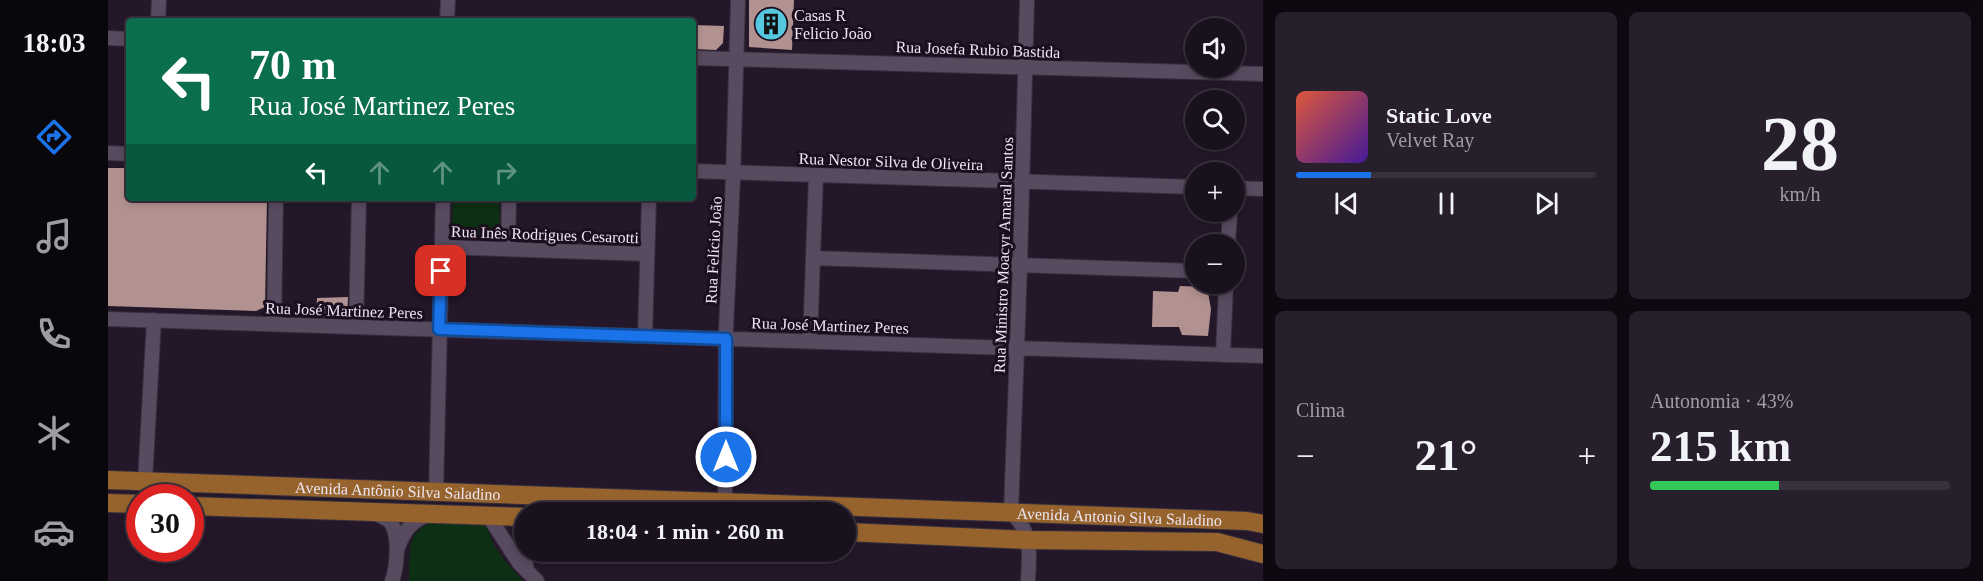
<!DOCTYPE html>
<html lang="pt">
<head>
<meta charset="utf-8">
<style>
	:root { --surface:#1a111f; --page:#271f2c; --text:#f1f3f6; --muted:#9f9da4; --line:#38313d; --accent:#1a73e8 }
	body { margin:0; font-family:Georgia,serif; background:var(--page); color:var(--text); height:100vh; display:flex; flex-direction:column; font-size:22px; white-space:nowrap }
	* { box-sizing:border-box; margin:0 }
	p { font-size:20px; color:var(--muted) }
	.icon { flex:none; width:33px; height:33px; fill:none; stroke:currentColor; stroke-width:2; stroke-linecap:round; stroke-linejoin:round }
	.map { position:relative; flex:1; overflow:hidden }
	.sheet { display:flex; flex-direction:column; gap:12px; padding:12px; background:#0e0911; width:720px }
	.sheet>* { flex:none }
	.hud { position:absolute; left:18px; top:18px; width:570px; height:183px; border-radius:6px; box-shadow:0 3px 9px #0003,0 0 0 2px var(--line); background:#0b6e4f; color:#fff; overflow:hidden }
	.fabs { position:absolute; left:1077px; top:18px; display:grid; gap:12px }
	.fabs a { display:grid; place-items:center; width:60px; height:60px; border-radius:50%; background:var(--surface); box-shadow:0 3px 9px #0003,0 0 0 2px var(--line); font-size:30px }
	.speed { position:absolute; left:18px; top:484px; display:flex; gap:12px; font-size:30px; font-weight:700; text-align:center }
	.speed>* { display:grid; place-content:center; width:78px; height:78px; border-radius:50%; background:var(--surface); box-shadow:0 3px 9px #0003,0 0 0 2px var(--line); line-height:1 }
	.speed .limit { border:9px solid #d22; background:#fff; color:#111 }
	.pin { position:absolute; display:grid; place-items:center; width:51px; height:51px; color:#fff; margin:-26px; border-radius:12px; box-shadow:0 3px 9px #0006 }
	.me { position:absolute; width:66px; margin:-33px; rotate:0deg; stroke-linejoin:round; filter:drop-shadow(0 0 4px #0008) }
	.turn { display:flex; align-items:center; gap:21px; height:126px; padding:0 24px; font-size:27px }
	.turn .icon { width:78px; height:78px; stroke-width:2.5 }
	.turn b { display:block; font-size:42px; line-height:51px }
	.lanes { display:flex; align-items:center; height:57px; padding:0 24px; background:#0003; justify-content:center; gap:30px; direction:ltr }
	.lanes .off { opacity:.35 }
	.big { font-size:45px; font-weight:700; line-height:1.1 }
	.sheet .tile { flex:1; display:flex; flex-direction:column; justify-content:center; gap:9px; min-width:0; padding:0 21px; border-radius:9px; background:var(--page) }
	.sheet .dial { align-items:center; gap:0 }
	.dial b { font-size:78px; line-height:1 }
	.song { display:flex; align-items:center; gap:18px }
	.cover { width:72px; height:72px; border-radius:9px; background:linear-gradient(135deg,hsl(10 70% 55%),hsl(260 70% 35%)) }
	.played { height:6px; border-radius:3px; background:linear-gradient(90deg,var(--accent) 25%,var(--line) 25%) }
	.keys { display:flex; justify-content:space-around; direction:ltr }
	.heat { display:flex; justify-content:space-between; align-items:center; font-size:33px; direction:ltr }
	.charge { height:9px; border-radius:4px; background:linear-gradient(90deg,#34c759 43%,var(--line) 0) }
	.sheet .tiles { flex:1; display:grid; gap:12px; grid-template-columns:repeat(2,1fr) }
	.trip { position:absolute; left:406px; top:502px; width:342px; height:60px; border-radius:30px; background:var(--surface); box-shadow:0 3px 9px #0003,0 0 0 2px var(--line); font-weight:700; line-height:60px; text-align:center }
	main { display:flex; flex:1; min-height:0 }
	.menu { display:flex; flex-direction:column; width:108px; justify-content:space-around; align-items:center; background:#0a070c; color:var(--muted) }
	.menu .icon { width:42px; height:42px }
	.menu .selected { color:var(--accent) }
	.menu b { font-size:27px; color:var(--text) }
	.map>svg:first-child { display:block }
	.green { fill:#0d2f14 }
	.building { fill:#b29290 }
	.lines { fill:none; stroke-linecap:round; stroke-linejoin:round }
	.minor-casing { stroke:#39303e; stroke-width:16 }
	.major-casing { stroke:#39303e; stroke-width:20 }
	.minor { stroke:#584a5f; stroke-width:14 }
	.major { stroke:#96632c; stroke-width:18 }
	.route-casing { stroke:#114b97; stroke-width:15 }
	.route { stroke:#1a73e8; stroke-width:10 }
	.labels { text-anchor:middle; stroke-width:6; stroke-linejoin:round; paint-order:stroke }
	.poi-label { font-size:16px; fill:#eee6f3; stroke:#1a0e1f; text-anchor:start }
	.street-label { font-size:16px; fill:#eee6f3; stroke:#1a0e1f }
</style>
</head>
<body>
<main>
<nav class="menu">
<b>18:03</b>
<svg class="icon selected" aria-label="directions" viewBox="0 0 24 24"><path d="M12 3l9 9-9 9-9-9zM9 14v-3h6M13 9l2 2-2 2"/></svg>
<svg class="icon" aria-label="music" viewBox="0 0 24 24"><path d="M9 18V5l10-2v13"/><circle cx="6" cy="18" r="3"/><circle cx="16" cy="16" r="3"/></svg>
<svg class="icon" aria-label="phone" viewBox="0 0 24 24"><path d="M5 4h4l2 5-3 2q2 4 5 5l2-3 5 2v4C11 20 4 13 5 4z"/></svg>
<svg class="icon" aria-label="climate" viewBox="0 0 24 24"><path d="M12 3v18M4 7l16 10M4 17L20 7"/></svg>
<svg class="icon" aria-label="car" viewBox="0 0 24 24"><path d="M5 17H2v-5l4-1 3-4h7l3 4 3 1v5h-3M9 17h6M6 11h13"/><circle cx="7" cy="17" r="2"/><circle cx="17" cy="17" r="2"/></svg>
</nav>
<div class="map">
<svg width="1155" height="581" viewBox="0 0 1155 581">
	<rect width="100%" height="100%" fill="#231729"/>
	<path class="green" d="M345 198H392L391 235C380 243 355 242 344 235Z
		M326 523H376L380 526C381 546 402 566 415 581H301C302 559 297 527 326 523Z"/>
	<path class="building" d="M641 0H686L684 50 641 47Z
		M585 25 616 26 615 43 608 50 585 49Z
		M0 168H21V198H159L157 307 148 311 0 306Z
		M1072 286 1099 287 1103 309 1100 336 1074 335 1071 327H1044L1045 291 1070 292Z
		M240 297 239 318 208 317 209 298Z"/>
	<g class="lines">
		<defs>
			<path id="minor" d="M919 0 912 265 903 512C926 536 921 550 920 581
				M50 21 51 0
				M339 21 340 0
				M0 38 21 39
				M585 58 1155 74
				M0 153 21 154
				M585 171 1088 187
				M1126 188 1155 189
				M1120 244 1122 212
				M334 247 539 254
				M400 249 401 198
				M705 258 1088 271
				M0 319 1155 356
				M166 324 168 198
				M248 327 251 198
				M537 336 541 198
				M702 341 708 175
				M1115 355 1118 284
				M37 481 46 320
				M328 492 335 198
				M617 501 618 329 625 179 630 0
				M266 513C272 516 279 518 283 523 292 537 289 567 284 581
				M381 517 411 563 429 581
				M417 539 415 550 419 570
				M289 550C295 533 302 521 320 515"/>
			<g id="major">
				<path id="s1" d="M0 480 1139 521 1155 524"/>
				<path d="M0 503 32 504"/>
				<path d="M82 506 417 517"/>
				<path d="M738 532 921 540 1109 542 1155 554"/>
			</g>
		</defs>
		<use href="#minor" class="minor-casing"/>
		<use href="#major" class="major-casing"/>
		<use href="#minor" class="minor"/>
		<use href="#major" class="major"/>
	</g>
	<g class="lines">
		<defs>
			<path id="route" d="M333 271 331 329 618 339V457"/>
		</defs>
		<use href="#route" class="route-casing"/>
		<use href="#route" class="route"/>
	</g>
	<defs>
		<symbol id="building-disc" viewBox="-11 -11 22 22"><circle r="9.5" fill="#56c9e0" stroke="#1a0e1f"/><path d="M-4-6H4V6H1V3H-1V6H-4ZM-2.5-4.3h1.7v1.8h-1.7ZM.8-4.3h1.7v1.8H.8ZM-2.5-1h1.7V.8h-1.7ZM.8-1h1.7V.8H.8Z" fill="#111"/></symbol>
	</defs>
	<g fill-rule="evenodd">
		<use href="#building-disc" x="644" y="5" width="38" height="38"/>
	</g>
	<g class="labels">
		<g class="poi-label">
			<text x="686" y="21">Casas R<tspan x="686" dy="18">Felicio João</tspan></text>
		</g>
		<g class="street-label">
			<text transform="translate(870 49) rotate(2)" y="6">Rua Josefa Rubio Bastida</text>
			<text transform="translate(783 161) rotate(2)" y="6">Rua Nestor Silva de Oliveira</text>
			<text transform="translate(437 234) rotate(2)" y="6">Rua Inês Rodrigues Cesarotti</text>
			<text transform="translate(605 250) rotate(-87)" y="6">Rua Felício João</text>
			<text transform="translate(895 255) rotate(-88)" y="6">Rua Ministro Moacyr Amaral Santos</text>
			<text transform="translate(236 310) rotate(2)" y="6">Rua José Martinez Peres</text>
			<text transform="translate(722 325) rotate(2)" y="6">Rua José Martinez Peres</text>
			<text dy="6" stroke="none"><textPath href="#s1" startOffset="290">Avenida Antônio Silva Saladino</textPath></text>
			<text dy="6" stroke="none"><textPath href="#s1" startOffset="1012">Avenida Antonio Silva Saladino</textPath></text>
		</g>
	</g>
</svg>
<div class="fabs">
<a><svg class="icon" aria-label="sound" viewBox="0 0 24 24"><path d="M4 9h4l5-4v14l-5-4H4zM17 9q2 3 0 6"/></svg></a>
<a><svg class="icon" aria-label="search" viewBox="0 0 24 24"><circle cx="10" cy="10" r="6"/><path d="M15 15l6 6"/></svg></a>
<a>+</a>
<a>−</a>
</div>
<div class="speed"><div class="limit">30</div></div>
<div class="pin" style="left:333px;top:271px;background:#d93025"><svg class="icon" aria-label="arrive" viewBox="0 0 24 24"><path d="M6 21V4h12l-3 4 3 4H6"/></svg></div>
<svg class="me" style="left:618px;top:457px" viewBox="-20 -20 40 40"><circle r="17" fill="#1a73e8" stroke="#fff" stroke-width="3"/><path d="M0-11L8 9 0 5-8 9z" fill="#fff"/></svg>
<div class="trip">18:04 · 1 min · 260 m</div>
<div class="hud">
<div class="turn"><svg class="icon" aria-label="left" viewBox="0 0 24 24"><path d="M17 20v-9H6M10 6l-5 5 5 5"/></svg><div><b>70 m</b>Rua José Martinez Peres</div></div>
<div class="lanes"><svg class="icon" aria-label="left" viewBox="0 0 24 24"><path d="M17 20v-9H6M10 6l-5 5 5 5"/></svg><svg class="icon off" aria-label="ahead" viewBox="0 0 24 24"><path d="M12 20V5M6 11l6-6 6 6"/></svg><svg class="icon off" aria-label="ahead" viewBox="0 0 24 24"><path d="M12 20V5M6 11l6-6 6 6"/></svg><svg class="icon off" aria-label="right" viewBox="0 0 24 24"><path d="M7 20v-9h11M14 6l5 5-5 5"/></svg></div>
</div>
</div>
<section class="sheet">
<div class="tiles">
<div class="tile">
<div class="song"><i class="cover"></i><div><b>Static Love</b><p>Velvet Ray</p></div></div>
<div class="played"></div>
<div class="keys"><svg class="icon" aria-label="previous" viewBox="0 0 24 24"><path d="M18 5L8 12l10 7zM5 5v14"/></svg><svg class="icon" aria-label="pause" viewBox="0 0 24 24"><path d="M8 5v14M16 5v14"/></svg><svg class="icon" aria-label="next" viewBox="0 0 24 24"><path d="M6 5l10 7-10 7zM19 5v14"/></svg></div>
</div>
<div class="tile dial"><b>28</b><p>km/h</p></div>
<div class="tile"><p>Clima</p>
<div class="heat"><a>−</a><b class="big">21°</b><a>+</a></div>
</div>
<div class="tile"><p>Autonomia · 43%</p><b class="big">215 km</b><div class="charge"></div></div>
</div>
</section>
</main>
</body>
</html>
